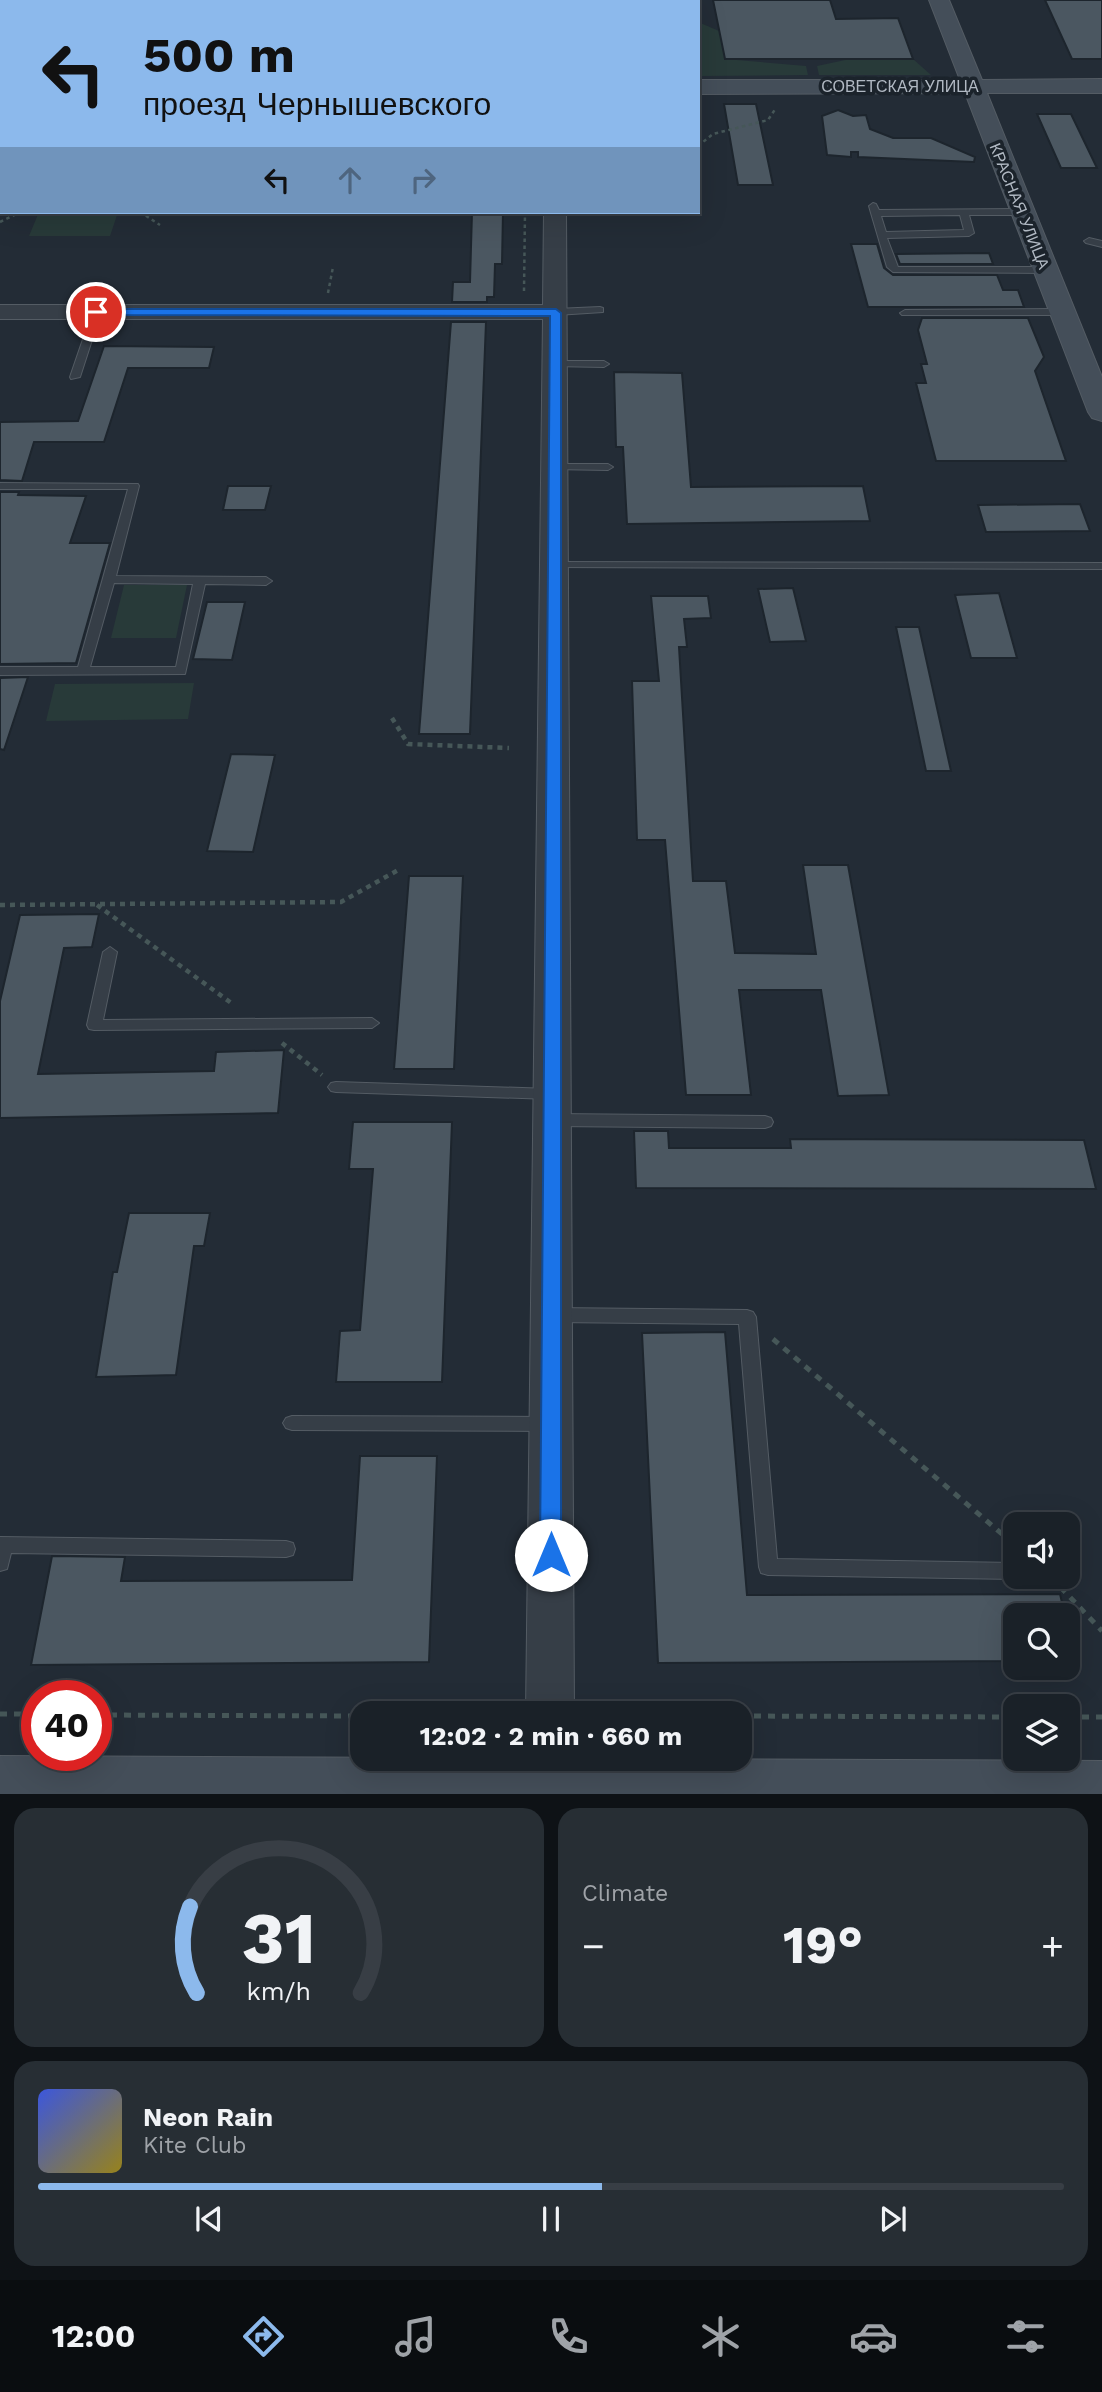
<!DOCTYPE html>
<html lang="en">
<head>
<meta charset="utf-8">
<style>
	:root { --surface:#1a2128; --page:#272e34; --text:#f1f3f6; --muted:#9fa3a8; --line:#383e45; --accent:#8cb9ec }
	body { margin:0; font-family:"Work Sans",sans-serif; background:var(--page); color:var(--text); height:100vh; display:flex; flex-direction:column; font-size:26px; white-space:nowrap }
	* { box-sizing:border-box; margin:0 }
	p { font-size:23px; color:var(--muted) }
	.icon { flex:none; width:38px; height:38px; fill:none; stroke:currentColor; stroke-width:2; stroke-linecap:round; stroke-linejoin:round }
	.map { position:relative; height:1794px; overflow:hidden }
	.sheet { display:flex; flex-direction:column; gap:14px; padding:14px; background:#0e1216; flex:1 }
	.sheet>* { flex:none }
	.hud { position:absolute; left:0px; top:0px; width:700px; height:214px; box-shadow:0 7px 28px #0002,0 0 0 2px var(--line); background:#8cb9ec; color:#111; overflow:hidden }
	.buttons { position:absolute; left:1003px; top:1512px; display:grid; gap:14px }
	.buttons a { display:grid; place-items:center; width:77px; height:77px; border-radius:14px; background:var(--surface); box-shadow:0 7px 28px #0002,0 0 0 2px var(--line); font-size:35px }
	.speed { position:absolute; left:21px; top:1680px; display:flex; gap:14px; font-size:35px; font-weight:700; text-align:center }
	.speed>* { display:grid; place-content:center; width:91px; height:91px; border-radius:50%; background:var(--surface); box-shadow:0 7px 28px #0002,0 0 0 2px var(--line); line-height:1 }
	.speed .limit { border:10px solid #d22; background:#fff; color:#111 }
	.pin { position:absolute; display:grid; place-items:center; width:60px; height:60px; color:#fff; margin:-30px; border:4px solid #fff; border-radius:50%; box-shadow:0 2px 7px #0007 }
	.me { position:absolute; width:77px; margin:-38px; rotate:0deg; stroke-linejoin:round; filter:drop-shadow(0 0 5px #0008) }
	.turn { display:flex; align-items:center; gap:24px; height:147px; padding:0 28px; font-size:32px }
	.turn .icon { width:91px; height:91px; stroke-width:2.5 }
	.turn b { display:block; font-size:49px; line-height:60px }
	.lanes { display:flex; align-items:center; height:66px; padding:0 28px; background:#0003; justify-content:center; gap:35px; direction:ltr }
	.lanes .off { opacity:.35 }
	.big { font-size:52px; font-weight:700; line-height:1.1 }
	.sheet .card { flex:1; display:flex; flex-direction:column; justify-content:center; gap:10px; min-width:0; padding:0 24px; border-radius:21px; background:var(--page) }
	.sheet .dial { align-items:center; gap:0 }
	.dial svg { height:182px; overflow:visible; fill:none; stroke:var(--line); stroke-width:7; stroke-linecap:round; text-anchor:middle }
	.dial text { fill:var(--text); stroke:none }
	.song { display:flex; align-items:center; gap:21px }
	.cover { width:84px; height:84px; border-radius:10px; background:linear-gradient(135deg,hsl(230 70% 55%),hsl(50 70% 35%)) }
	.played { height:7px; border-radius:4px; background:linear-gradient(90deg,var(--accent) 55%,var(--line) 55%) }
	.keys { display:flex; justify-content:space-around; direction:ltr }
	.heat { display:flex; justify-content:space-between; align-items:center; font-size:38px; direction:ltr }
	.sheet .tiles { flex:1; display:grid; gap:14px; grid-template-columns:1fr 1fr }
	.card:last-child { grid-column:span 2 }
	.trip { position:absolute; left:350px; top:1701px; width:402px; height:70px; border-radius:21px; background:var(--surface); box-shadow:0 7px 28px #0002,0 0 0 2px var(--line); font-weight:700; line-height:70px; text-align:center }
	.dock { display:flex; height:112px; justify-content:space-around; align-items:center; background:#0a0d10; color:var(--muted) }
	.dock .icon { width:49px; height:49px }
	.dock .active { color:var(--accent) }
	.dock b { font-size:32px; color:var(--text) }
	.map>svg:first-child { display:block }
	.green { fill:#283a39 }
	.building { fill:#4b5761; stroke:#1d252d; stroke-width:2 }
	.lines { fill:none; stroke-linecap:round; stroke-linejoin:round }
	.service-casing { stroke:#545c64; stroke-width:2 }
	.tertiary-casing { stroke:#545c64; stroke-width:2 }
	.secondary-casing { stroke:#545c64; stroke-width:2 }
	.path-far2 { stroke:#465758; stroke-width:2.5; stroke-dasharray:3.5 3.5; stroke-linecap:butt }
	.path-far1 { stroke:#465758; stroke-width:4.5; stroke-dasharray:5 5; stroke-linecap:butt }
	.path { stroke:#465758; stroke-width:5; stroke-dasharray:7 7; stroke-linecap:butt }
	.service { fill:#363e47; fill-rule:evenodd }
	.tertiary { fill:#363e47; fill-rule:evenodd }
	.secondary { fill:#444e59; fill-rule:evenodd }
	.route { fill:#1a73e8; stroke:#114b97; stroke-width:2 }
	.labels { text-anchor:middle; stroke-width:7; stroke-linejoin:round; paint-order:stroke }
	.far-street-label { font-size:16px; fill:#b1b9c3; stroke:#1b232b }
</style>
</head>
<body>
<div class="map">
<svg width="1102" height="1794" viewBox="0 0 1102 1794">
	<rect width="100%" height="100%" fill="#232c36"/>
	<path class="green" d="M698 22 719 31 725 59 806 66 808 75 698 76Z
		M850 59H913L931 75H819L817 66Z
		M39 212H118L110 236H29Z
		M124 585H187L176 638H111Z
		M194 683 188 719 46 721 55 684Z"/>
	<path class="building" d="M713 0H830L836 19 898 18 913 59H725Z
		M1045 0H1102V59H1072Z
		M724 104H756L773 185H738Z
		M838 110 853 116 866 115 870 129 893 138H931L975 157 974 162 858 157V152H851V157L827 155 822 116Z
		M1037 114H1071L1097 168H1061Z
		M472 212H503L502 264H495L494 297H487V302H452L453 282H470Z
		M851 244H877L884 268 893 275H997L1003 290H1018L1024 307H868Z
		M989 253 993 264H900L896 254Z
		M922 318H1028L1044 357 1035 371 1066 461H936L916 383H926L921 364H927L918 330Z
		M451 322H486L470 734H419Z
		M104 346 214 347 209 368H128L104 442H34L22 481 0 480V422L78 421Z
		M614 372 682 373 691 487 863 486 870 521 627 524 623 447H616Z
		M228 486H271L265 510H223Z
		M0 492H19L18 495 86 496 70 543H110L76 663 0 664Z
		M1080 504 1090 531 986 532 978 505Z
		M793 588 806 641 770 642 758 589Z
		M999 593 1017 658H971L955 595Z
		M651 596H708L711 618 684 619 687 647H679L693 881H726L735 953 816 954 803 865H848L889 1095 838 1096 821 990H739L751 1095H686L665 840H637L632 681H659Z
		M207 602H245L232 660 193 659Z
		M896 627H919L951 771H926Z
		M28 677 4 750 0 749V678Z
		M231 754 275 755 253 852 207 851Z
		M409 876H463L454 1069H394Z
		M99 914 92 947 64 948 38 1074 214 1071 216 1052 284 1050 278 1113 0 1118V1001L20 915Z
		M353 1122H452L442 1382H336L340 1331 360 1330 373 1169H349Z
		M634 1131H668L669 1148H791L790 1139 1084 1140 1096 1189 636 1188Z
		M129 1213H210L204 1246H194L176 1375 96 1377 113 1272H117Z
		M725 1332 747 1595 1060 1594 1065 1615H1015V1661L658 1663 642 1333Z
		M360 1456H437L429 1662 31 1665 52 1556 125 1557 121 1581 352 1580Z"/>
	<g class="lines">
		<defs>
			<path id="service" d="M873 203 876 204 879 210 1023 209 1027 212 1023 215H969L974 233 969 236 887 238 898 267H1046L1051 270 1046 273 893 272 887 267 871 213 869 206ZM960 215 964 230 886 232 881 216Z
				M1089 238 1102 241V247L1086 243 1084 241Z
				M600 307 603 308V312L556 315 551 312 556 309Z
				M93 310 101 312 80 377 71 379 70 377Z
				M905 310 1062 309 1067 312 1062 315H902L900 313Z
				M556 361H604L609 364 604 367 552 366V362Z
				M556 464H608L613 467 608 470 552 469 551 467Z
				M0 483 138 484 139 486 116 576 266 577 272 581 266 585 205 584 185 674 0 675V667H78L128 489H0ZM114 583 193 584 176 667H90Z
				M556 562 1102 563V569L552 567V563Z
				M110 947 117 952 103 1020 372 1018 379 1023 372 1028 94 1030 89 1029 87 1025 103 952Z
				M336 1082 551 1089 556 1090 559 1094 556 1098 551 1099 336 1092 331 1091 328 1087 331 1083Z
				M554 1114 765 1116 771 1118 773 1122 771 1126 765 1128 554 1126 548 1124 546 1120 548 1116Z
				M554 1308 747 1310 753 1312 756 1317 777 1559 1015 1563V1577H1022L1015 1579 768 1575 761 1573 759 1567 739 1324 554 1322 548 1320 545 1315 548 1310Z
				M292 1416 546 1417 552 1419 555 1424 552 1429 546 1431 292 1430 286 1428 283 1423 286 1418Z
				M0 1537 286 1541 293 1543 295 1549 293 1555 286 1557 11 1553 7 1569 0 1571Z"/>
			<path id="tertiary" d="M539 0H557V2H539Z
				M544 212H566L574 1713H526L543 319H0V305H543Z"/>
			<path id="secondary" d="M929 0H949L982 80 1102 79V93H987L1102 377V421L1092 418 1088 412 965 93 698 94V80H960Z
				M0 81H2V95H0Z
				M0 1756 1102 1761V1794H0Z"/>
		</defs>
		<use href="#service" class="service-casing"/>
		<use href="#tertiary" class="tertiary-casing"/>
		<use href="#secondary" class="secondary-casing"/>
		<path class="path-far2" d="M698 146 713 134 768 120 776 108
			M140 212 160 225
			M0 222 21 212
			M524 291 525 212
			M328 293 333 267"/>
		<path class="path-far1" d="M392 718 408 744 509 748
			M0 905 341 902 400 869
			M97 905 234 1005
			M282 1043 322 1075"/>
		<path class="path" d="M773 1339 1015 1545
			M1051 1577 1102 1631
			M0 1714H37
			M96 1715 362 1716
			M740 1716 1015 1717
			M1068 1717H1102"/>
		<use href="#service" class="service"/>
		<use href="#tertiary" class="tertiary"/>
		<use href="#secondary" class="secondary"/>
	</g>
	<path class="route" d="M92 309H556L561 313V1555L558 1562 551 1564 543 1562 540 1555 550 316 96 315 91 312Z"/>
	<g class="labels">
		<g class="far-street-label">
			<text x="900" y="92">СОВЕТСКАЯ УЛИЦА</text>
			<text transform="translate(1020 206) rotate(68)" y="6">КРАСНАЯ УЛИЦА</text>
		</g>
	</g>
</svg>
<div class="buttons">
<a><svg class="icon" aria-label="sound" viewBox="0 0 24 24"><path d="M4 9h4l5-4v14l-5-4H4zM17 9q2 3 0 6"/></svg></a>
<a><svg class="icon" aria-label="search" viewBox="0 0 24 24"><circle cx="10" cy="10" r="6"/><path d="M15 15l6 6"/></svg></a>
<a><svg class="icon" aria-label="layers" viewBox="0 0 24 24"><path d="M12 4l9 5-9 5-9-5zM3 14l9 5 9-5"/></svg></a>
</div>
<div class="speed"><div class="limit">40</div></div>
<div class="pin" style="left:96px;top:312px;background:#d93025"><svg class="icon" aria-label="arrive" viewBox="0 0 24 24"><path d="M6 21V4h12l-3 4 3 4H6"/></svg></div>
<svg class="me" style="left:551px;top:1555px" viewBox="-20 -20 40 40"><circle r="19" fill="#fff"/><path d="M0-13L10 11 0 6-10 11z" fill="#1a73e8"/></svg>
<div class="trip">12:02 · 2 min · 660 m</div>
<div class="hud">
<div class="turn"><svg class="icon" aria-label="left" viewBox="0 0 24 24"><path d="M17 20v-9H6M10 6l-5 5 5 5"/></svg><div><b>500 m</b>проезд Чернышевского</div></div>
<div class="lanes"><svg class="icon" aria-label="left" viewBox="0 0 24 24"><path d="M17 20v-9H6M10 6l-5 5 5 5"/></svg><svg class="icon off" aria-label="ahead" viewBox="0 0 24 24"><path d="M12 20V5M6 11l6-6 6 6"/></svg><svg class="icon off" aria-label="right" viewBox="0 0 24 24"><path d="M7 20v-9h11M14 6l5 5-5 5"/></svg></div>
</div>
</div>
<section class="sheet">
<div class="tiles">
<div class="card dial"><svg viewBox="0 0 100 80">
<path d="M14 69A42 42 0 1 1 86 69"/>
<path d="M14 69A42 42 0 0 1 11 31" stroke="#8cb9ec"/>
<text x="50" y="56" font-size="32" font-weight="700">31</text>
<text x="50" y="72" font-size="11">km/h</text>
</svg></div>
<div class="card"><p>Climate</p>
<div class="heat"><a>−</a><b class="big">19°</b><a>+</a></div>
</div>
<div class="card">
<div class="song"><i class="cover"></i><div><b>Neon Rain</b><p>Kite Club</p></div></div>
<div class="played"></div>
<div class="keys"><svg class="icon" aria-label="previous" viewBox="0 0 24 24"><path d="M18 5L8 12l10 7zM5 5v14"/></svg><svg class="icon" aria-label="pause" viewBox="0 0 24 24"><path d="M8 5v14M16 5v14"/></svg><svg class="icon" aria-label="next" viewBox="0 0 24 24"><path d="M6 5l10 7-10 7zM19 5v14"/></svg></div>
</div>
</div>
</section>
<nav class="dock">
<b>12:00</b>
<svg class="icon active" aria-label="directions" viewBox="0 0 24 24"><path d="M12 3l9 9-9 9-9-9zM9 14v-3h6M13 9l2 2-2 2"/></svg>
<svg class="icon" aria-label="music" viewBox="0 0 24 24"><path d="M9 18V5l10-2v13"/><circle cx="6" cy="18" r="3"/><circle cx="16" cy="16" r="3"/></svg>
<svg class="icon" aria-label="phone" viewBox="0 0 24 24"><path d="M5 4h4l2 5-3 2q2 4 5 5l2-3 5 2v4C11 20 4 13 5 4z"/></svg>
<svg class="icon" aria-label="climate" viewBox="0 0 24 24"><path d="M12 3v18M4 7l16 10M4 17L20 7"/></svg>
<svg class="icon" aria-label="car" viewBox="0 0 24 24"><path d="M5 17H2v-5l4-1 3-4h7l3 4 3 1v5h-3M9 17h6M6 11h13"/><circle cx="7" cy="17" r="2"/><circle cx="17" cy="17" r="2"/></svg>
<svg class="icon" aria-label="filters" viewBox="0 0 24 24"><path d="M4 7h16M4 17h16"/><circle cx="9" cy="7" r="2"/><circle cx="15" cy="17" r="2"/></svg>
</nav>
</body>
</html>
